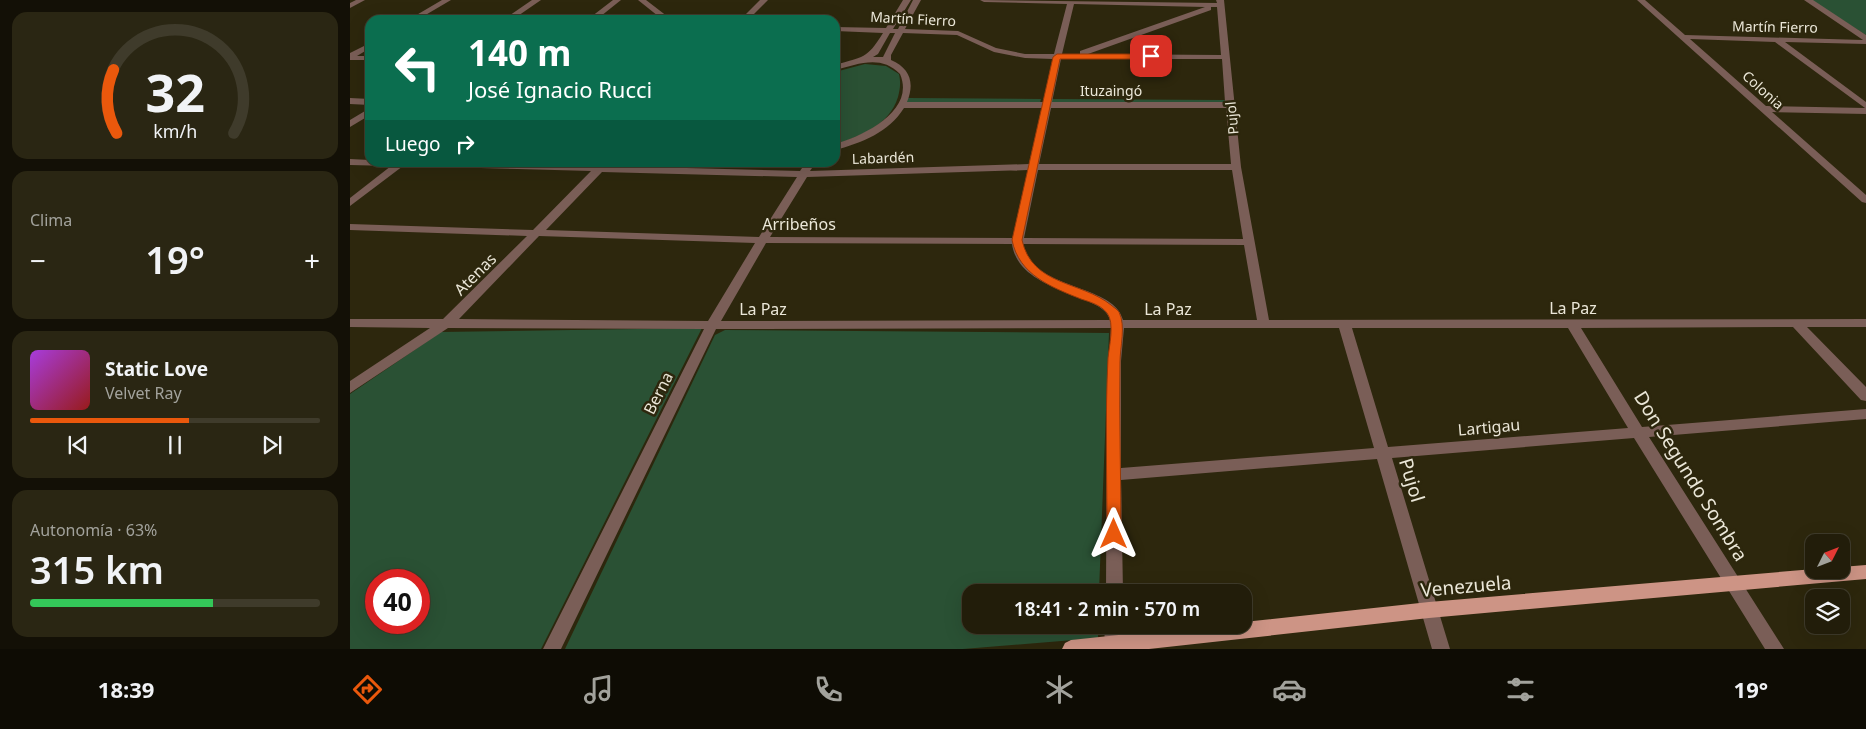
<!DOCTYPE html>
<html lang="es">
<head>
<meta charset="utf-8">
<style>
	:root { --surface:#221d0a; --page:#2a2613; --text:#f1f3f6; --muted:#a2a29c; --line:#3f3b2b; --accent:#ea580c }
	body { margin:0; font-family:"Noto Sans",sans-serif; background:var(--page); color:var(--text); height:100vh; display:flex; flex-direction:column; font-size:19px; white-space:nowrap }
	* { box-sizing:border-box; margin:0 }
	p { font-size:16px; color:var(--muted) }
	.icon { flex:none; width:28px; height:28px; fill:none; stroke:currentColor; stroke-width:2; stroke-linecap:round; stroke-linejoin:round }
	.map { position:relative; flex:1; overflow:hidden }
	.panel { display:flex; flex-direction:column; gap:12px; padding:12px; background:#131006; width:350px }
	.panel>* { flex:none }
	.hud { position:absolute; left:15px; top:15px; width:475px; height:152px; border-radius:15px; box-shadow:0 5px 20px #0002,0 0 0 1px var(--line); background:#0b6e4f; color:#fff; overflow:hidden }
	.needle { width:32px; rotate:48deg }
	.controls { position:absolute; left:1455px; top:534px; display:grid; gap:10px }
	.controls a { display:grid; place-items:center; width:45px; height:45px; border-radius:10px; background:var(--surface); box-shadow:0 5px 20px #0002,0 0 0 1px var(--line); font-size:25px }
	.speed { position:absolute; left:15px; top:569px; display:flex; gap:10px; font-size:25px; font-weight:700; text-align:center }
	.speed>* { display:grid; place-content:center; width:65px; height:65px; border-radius:50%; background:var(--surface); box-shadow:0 5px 20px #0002,0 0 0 1px var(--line); line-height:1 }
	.speed .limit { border:8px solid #d22; background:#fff; color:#111 }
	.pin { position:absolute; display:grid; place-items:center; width:42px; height:42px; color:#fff; margin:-21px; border-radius:10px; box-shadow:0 2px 8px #0006 }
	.me { position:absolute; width:55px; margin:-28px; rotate:0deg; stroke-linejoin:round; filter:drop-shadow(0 0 4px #0008) }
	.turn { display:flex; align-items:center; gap:18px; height:105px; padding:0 20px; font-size:22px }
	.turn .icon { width:65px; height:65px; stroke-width:2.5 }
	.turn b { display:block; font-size:35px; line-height:42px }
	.then { display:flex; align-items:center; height:48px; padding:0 20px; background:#0003; gap:10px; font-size:19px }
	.big { font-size:38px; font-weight:600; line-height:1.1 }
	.panel .widget { flex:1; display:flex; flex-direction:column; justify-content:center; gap:8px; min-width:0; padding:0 18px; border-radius:15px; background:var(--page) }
	.panel .dial { align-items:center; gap:0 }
	.dial svg { height:130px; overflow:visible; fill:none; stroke:var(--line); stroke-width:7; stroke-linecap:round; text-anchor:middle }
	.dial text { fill:var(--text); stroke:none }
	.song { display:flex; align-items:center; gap:15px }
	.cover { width:60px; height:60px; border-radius:8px; background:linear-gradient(135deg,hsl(280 70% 55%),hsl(0 70% 35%)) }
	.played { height:5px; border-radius:2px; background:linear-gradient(90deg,var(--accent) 55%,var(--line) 55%) }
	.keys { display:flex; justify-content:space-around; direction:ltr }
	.heat { display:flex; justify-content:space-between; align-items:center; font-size:28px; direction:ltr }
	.charge { height:8px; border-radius:4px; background:linear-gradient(90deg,#34c759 63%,var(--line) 0) }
	.trip { position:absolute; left:612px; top:584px; width:290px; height:50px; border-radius:15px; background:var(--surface); box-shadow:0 5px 20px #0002,0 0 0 1px var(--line); font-weight:600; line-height:50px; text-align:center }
	.dock { display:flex; height:80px; justify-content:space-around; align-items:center; background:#0e0c04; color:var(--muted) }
	.dock .icon { width:35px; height:35px }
	.dock .active { color:var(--accent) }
	.dock b { font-size:22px; color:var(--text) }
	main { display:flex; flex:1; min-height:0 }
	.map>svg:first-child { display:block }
	.green { fill:#2a5134; fill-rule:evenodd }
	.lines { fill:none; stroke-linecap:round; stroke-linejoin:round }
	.minor { fill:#7a5e57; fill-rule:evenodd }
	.major { fill:#cd9485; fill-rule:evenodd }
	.wall { fill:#9d749c }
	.route { fill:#ea580c; stroke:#983908 }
	.labels { text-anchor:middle; stroke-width:5; stroke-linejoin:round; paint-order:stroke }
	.far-street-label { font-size:14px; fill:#ebe7d8; stroke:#2d270d }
	.street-label { font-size:16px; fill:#ebe7d8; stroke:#2d270d }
	.near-street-label { font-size:19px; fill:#ebe7d8; stroke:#2d270d }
</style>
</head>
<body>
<main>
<section class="panel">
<div class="widget dial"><svg viewBox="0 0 100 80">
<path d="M14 69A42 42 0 1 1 86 69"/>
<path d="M14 69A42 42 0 0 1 12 30" stroke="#ea580c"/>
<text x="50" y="56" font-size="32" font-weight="700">32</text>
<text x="50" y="72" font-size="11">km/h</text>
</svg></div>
<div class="widget"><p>Clima</p>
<div class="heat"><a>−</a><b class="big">19°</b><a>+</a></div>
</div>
<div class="widget">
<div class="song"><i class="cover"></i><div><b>Static Love</b><p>Velvet Ray</p></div></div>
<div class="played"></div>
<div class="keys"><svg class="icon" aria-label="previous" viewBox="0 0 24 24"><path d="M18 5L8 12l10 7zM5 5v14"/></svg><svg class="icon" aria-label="pause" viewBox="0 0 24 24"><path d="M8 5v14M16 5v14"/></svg><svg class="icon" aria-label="next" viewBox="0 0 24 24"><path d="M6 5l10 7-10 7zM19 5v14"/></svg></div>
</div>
<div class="widget"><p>Autonomía · 63%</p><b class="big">315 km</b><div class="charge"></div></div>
</section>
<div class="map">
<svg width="1516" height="649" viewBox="0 0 1516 649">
	<rect width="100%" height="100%" fill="#2d270d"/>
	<path class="green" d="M1461 0H1516V35Z
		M515 64 536 66 549 74C551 83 550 89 548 97 539 126 511 135 485 145V72Z
		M558 98 691 99 690 103 556 102Z
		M702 99 876 100V103H702Z
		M352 328 191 649H0V394L91 332ZM26 580H69V622H26Z
		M375 330 759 333 749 592H621V625H748V638L613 649H215L365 335Z"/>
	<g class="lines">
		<path class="minor" d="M6 0H15L0 8V3Z
			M92 0H101L67 20H58Z
			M182 0H191L162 20H153Z
			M263 0H271L246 20H237Z
			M288 0H296L322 20H313Z
			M410 0H418L398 20H390Z
			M553 0H561L543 29H548L563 0H571L555 29 608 31 646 48 675 54H704L717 4 634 2 630 0 867 3 866 0H874L891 167 919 320 1516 319V327H1457L1516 387V401L1511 400 1443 327 1231 328 1292 427 1516 409V419L1299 437 1434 649H1415L1284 438 1042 458 1100 649H1082L1027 459 771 480 773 592H756L757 390 761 328 366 329 211 649H193L354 329 98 328 0 393V381L80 328 0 327V319H93L177 236 0 230V224L183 230 241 171 53 166 0 206V198L41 166 0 165V159L20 160V162L247 166 250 162H258V166L450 171 456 162H466L460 171 679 164 692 108H554C539 132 512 143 485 150V144C513 136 566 111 550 74 531 54 508 64 485 70V65C514 56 516 60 533 33L485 31V27L536 28ZM724 4 855 7 730 51V54H712ZM861 7H867L871 55 738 54 861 10ZM540 33H545L533 57H523L528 54ZM553 33 607 35 644 52 675 58 703 59 693 102H557C565 83 560 68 541 60V55ZM711 59H872L875 102H702ZM701 108H876L881 164H689ZM678 170 663 238 420 237 457 177ZM688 170H882L893 239 674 238ZM252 172 447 177 409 237 196 230ZM189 236 405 243 358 321 109 319ZM416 243 662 244C669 294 754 292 760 320L371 321ZM673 244 894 245 907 320H773C764 283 681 291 673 244ZM774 328H989L1024 448 771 468V361ZM1002 328H1218L1278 428 1038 447Z
			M1287 0H1295L1335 35 1513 40 1454 0H1463L1516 35V44L1435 42 1516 102V114L1422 112 1516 195V203L1512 202ZM1340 39 1425 42 1515 108 1416 106Z
			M20 43V48L7 56H20V60H0V53Z
			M0 98 20 99V105L0 104Z
			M20 108V115L0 127V120Z
			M755 625H773L772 649H754Z"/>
		<path class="major" d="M1516 565V579L1079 618 799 649H712L715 643 721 640 864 625H894V622L1079 602 1464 569 1491 570V567Z"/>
	</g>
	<path class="wall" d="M393 162H435V164Z"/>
	<path class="route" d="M707 54H801L805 56 801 59H710L672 240C682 286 731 281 761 305 763 307 767 309 769 312 776 326 770 347 770 362 769 419 771 477 771 534L769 538 764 540 759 538 757 534C757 476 755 416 758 358 759 347 765 323 757 313 751 305 740 302 731 299 701 287 669 275 662 240L703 57Z"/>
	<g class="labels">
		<g class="far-street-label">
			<text transform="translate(563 19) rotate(3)" y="5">Martín Fierro</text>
			<text transform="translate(1425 27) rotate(1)" y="5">Martín Fierro</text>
			<text transform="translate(1413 90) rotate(42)" y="5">Colonia</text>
			<text x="761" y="96">Ituzaingó</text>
			<text transform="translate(882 118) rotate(-95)" y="5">Pujol</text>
			<text transform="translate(533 158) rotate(-2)" y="5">Labardén</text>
		</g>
		<g class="street-label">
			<text x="449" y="230">Arribeños</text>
			<text transform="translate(125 274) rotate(-45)" y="6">Atenas</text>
			<text x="1223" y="314">La Paz</text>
			<text x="413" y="315">La Paz</text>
			<text x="818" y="315">La Paz</text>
			<text transform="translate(308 393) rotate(-63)" y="6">Berna</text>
			<text transform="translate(1139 427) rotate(-5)" y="6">Lartigau</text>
		</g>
		<g class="near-street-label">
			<text transform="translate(1341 476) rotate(58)" y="7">Don Segundo Sombra</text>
			<text transform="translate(1062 480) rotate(73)" y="7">Pujol</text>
			<text transform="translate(1116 586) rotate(-5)" y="7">Venezuela</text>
		</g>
	</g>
</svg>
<div class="controls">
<a><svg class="needle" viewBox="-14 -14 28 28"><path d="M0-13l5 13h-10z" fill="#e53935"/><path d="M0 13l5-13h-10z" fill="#a2a29c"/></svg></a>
<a><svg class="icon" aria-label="layers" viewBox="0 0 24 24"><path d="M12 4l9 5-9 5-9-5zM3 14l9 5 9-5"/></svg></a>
</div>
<div class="speed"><div class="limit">40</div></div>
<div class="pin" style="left:801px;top:56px;background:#d93025"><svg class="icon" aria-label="arrive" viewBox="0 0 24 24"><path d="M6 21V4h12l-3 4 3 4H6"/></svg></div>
<svg class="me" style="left:764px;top:534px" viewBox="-20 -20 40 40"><path d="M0-17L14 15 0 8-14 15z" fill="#ea580c" stroke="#fff" stroke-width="4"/></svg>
<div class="trip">18:41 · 2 min · 570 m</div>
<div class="hud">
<div class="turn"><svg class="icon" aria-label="left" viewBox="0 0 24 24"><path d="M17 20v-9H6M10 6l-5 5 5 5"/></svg><div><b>140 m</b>José Ignacio Rucci</div></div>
<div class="then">Luego<svg class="icon" aria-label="right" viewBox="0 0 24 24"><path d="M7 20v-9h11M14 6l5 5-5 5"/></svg></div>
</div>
</div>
</main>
<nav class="dock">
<b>18:39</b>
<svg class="icon active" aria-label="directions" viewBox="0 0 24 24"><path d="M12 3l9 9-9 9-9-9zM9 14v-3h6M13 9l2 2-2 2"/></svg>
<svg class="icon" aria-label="music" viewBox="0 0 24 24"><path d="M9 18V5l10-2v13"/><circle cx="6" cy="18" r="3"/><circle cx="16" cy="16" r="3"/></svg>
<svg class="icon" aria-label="phone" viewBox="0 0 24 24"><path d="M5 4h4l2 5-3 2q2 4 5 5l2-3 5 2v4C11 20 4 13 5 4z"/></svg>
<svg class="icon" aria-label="climate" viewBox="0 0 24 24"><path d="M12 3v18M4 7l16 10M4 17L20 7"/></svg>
<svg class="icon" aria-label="car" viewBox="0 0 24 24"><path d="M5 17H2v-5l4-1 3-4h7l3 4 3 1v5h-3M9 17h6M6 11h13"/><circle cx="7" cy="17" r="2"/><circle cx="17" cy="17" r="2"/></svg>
<svg class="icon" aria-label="filters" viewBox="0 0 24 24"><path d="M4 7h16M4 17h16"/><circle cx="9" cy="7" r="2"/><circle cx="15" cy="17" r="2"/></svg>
<b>19°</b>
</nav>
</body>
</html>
